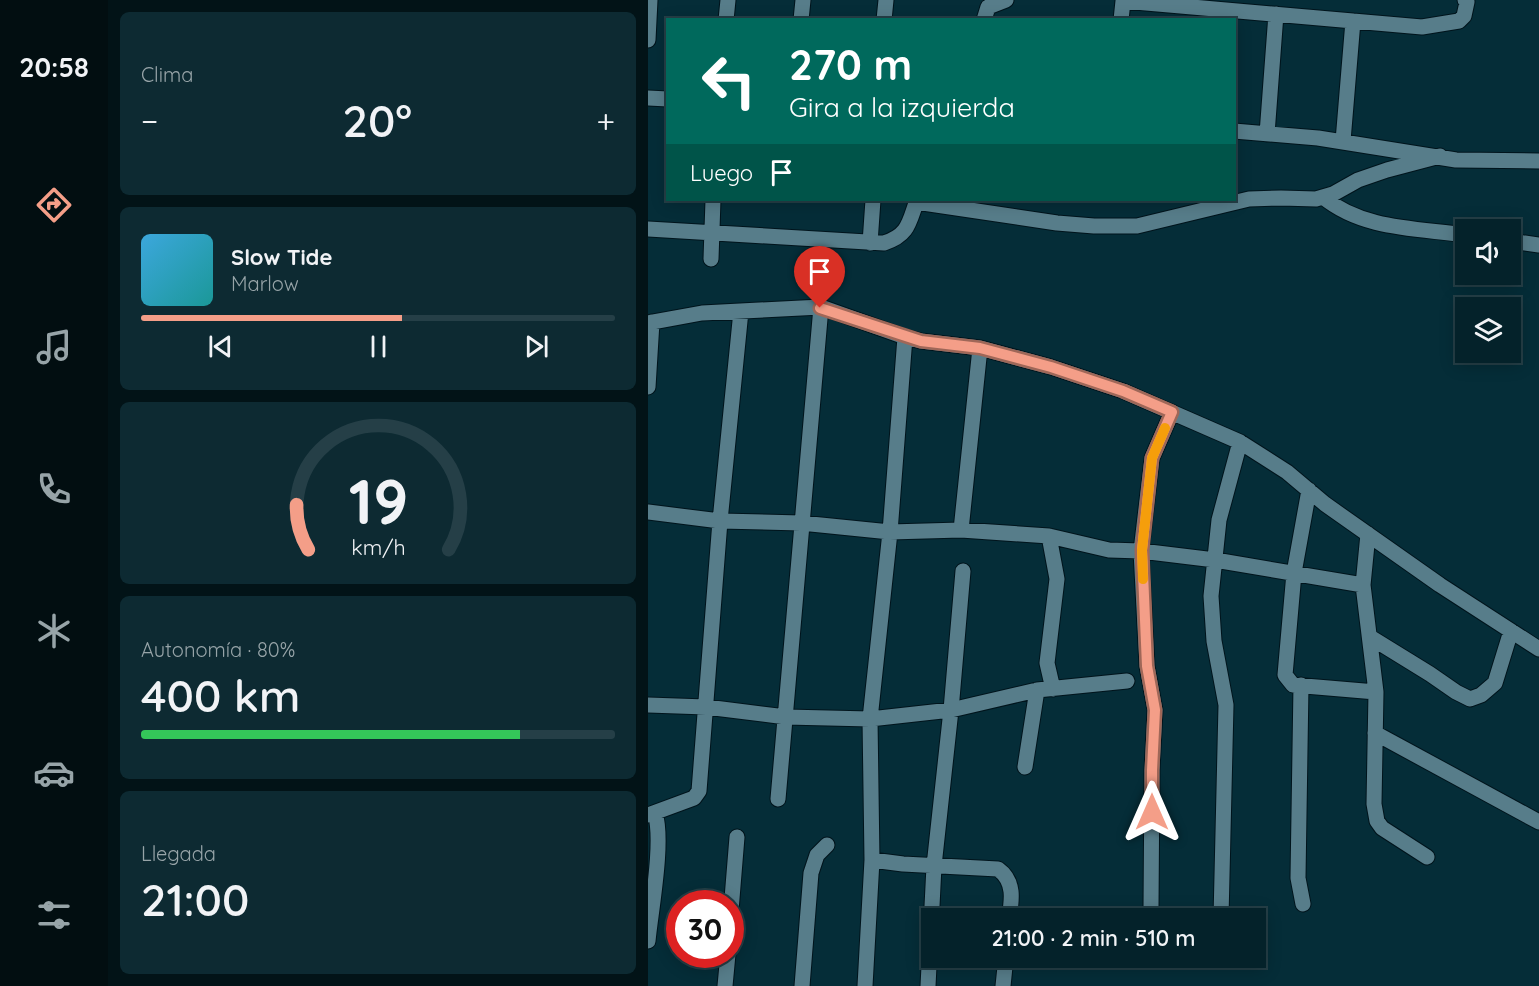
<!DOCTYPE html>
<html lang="es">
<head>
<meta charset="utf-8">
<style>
	:root { --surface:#04222a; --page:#0d2a32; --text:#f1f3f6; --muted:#97a4a8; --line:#253f47; --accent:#f49e88 }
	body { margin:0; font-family:Quicksand,sans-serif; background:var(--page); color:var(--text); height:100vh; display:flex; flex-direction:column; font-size:22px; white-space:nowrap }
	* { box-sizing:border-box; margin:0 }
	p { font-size:20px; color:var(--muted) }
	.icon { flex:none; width:33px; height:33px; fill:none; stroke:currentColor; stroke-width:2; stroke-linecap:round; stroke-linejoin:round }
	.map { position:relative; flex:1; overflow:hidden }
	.drawer { display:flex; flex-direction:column; gap:12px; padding:12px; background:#021317; width:540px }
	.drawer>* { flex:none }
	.top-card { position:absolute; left:18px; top:18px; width:570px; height:183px; border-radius:0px; box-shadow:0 3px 15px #0003,0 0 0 2px var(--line); background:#00695c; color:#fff; overflow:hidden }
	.tools { position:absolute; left:807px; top:219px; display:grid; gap:12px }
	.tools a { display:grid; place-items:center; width:66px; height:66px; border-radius:0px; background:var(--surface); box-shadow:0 3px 15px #0003,0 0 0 2px var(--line); font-size:30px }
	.speed { position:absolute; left:18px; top:890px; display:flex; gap:12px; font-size:30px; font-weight:700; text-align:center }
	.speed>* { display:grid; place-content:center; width:78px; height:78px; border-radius:50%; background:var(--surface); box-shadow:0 3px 15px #0003,0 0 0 2px var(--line); line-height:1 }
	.speed .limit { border:9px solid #d22; background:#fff; color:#111 }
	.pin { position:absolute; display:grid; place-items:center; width:51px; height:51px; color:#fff; margin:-62px -26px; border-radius:50% 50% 50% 0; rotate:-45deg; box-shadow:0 0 6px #0007 }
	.pin .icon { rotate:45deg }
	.me { position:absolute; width:66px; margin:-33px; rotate:0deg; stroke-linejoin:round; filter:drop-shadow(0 0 4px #0008) }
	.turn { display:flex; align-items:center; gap:21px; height:126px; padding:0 24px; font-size:27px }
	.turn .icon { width:78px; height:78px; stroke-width:2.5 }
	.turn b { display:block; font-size:42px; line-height:51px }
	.then { display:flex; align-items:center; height:57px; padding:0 24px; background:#0003; gap:12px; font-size:22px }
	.big { font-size:45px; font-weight:600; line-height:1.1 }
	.drawer .card { flex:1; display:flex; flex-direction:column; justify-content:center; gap:9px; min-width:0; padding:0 21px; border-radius:9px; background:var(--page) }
	.drawer .dial { align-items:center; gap:0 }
	.dial svg { height:156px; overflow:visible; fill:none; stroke:var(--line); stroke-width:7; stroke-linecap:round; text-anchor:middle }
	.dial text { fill:var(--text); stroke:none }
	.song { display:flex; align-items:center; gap:18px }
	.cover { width:72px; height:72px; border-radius:9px; background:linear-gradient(135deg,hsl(200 70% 55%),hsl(180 70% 35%)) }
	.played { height:6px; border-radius:3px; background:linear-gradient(90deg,var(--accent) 55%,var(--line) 55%) }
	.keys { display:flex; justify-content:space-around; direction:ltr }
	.heat { display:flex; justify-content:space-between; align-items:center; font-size:33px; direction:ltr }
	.charge { height:9px; border-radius:4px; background:linear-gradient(90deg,#34c759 80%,var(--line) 0) }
	.trip { position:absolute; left:273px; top:908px; width:345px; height:60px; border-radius:0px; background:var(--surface); box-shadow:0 3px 15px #0003,0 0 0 2px var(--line); font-weight:600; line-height:60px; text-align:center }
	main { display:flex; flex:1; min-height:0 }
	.dock { display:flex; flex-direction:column; width:108px; justify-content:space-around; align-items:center; background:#020e11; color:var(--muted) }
	.dock .icon { width:42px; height:42px }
	.dock .on { color:var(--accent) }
	.dock b { font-size:27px; color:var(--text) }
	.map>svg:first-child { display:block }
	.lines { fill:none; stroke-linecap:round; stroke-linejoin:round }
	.minor-casing { stroke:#00141c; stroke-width:17 }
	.minor { stroke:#577d8a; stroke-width:15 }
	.route-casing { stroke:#9f6758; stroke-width:15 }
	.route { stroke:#f49e88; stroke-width:10 }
	.slow { stroke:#f59e0b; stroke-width:10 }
</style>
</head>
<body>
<main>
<nav class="dock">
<b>20:58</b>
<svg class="icon on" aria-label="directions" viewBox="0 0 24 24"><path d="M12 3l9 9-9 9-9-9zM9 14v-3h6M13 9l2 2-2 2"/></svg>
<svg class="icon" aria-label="music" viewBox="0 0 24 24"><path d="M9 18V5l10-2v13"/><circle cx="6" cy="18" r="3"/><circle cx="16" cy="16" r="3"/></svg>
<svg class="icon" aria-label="phone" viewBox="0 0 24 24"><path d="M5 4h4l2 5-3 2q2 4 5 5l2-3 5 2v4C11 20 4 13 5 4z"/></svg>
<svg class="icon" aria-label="climate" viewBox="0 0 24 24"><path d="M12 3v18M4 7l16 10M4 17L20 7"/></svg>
<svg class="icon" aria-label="car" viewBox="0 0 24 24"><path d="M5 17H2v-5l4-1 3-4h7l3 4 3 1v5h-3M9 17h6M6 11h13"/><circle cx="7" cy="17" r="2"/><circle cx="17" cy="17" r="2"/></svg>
<svg class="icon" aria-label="filters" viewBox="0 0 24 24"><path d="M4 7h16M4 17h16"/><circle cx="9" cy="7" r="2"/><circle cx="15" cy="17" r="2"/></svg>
</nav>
<section class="drawer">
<div class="card"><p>Clima</p>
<div class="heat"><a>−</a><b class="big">20°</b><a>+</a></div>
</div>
<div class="card">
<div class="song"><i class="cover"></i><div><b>Slow Tide</b><p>Marlow</p></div></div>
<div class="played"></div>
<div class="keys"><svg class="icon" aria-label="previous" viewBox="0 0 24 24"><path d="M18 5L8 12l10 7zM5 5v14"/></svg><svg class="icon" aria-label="pause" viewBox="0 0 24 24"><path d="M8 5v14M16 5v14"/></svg><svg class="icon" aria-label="next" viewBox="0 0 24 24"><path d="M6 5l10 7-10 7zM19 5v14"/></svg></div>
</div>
<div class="card dial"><svg viewBox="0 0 100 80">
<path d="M14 69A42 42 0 1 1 86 69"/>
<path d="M14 69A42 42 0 0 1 8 46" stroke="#f49e88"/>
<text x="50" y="56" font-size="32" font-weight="700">19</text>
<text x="50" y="72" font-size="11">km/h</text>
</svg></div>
<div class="card"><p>Autonomía · 80%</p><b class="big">400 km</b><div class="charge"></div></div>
<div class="card"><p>Llegada</p><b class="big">21:00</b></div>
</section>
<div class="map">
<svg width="891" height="986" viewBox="0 0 891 986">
	<rect width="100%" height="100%" fill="#052d38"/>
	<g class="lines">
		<defs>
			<path id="minor" d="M78 20 80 0
				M153 20 155 0
				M236 20 238 0
				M336 20 340 7 358 0
				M473 20 475 1 774 27 811 21 816 16 819 2 817 0
				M0 40 2 0
				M0 98 20 99
				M586 131 670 138 808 160 891 161
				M619 134 628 14
				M695 141 705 21
				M675 197C715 230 769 228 818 235
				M268 202 409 223 446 226H489L601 199 633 198 668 199 685 194 710 180 739 170 792 156
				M0 229 236 243C261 235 261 222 269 200
				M862 241 891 245
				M222 243 225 200
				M63 259 65 200
				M0 323 54 313 173 307 257 337 273 341 332 348 403 367 475 391 592 442 639 472 677 504 792 585 891 649
				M0 387 4 322
				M661 490 646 573 637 675 645 685 728 692
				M0 512 72 521 153 523 242 532 313 530 401 536 461 550 493 551 567 560 715 585
				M313 530 332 348
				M720 534 715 585 728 692 726 804 729 821 734 828 779 857
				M401 536 409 579 399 663 405 689
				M722 637 782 674 808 692 822 699 833 695 847 683 863 631
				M653 685 650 878 655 904
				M0 705 58 707 138 717 222 719 303 710 389 690 479 681
				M727 733 891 822
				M377 767 389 690
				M130 799 173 307
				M0 815 46 798 51 791 72 521 93 311
				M224 860 255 864 350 869C367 881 364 900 361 918
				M503 907 504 770 507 710 499 666 493 551 504 458 524 412
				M573 918 578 705 566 641 563 596 571 520 592 442
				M82 923 89 837
				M0 941C3 910 16 841 7 813
				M77 986 80 954
				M154 986 163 873 169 855 179 845
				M217 986 224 860 222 719 242 532 257 337
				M280 986 286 866 303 710 315 571
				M355 986 358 957"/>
		</defs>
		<use href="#minor" class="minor-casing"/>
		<use href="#minor" class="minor"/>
	</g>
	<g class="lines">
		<defs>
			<path id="route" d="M172 308 273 341 332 348 403 367 475 391 524 412 504 458 494 550 499 666 507 710 504 770V812"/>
		</defs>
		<use href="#route" class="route-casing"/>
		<use href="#route" class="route"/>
		<path class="slow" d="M495 579 494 550 504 458 517 428"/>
	</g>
</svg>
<div class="tools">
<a><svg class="icon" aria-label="sound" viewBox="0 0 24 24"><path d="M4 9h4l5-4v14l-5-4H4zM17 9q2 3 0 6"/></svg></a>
<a><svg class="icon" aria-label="layers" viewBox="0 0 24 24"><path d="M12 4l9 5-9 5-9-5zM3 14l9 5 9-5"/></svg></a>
</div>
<div class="speed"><div class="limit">30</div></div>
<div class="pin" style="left:172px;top:308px;background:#d93025"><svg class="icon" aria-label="arrive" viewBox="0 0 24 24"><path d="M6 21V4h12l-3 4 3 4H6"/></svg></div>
<svg class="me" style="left:504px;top:812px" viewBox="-20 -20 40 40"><path d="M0-17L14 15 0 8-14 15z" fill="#f49e88" stroke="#fff" stroke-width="4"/></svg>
<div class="trip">21:00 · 2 min · 510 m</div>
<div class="top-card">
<div class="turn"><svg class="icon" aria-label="left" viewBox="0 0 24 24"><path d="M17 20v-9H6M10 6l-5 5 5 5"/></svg><div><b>270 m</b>Gira a la izquierda</div></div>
<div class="then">Luego<svg class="icon" aria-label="arrive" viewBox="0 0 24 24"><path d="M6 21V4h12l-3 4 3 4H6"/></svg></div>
</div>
</div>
</main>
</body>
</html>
